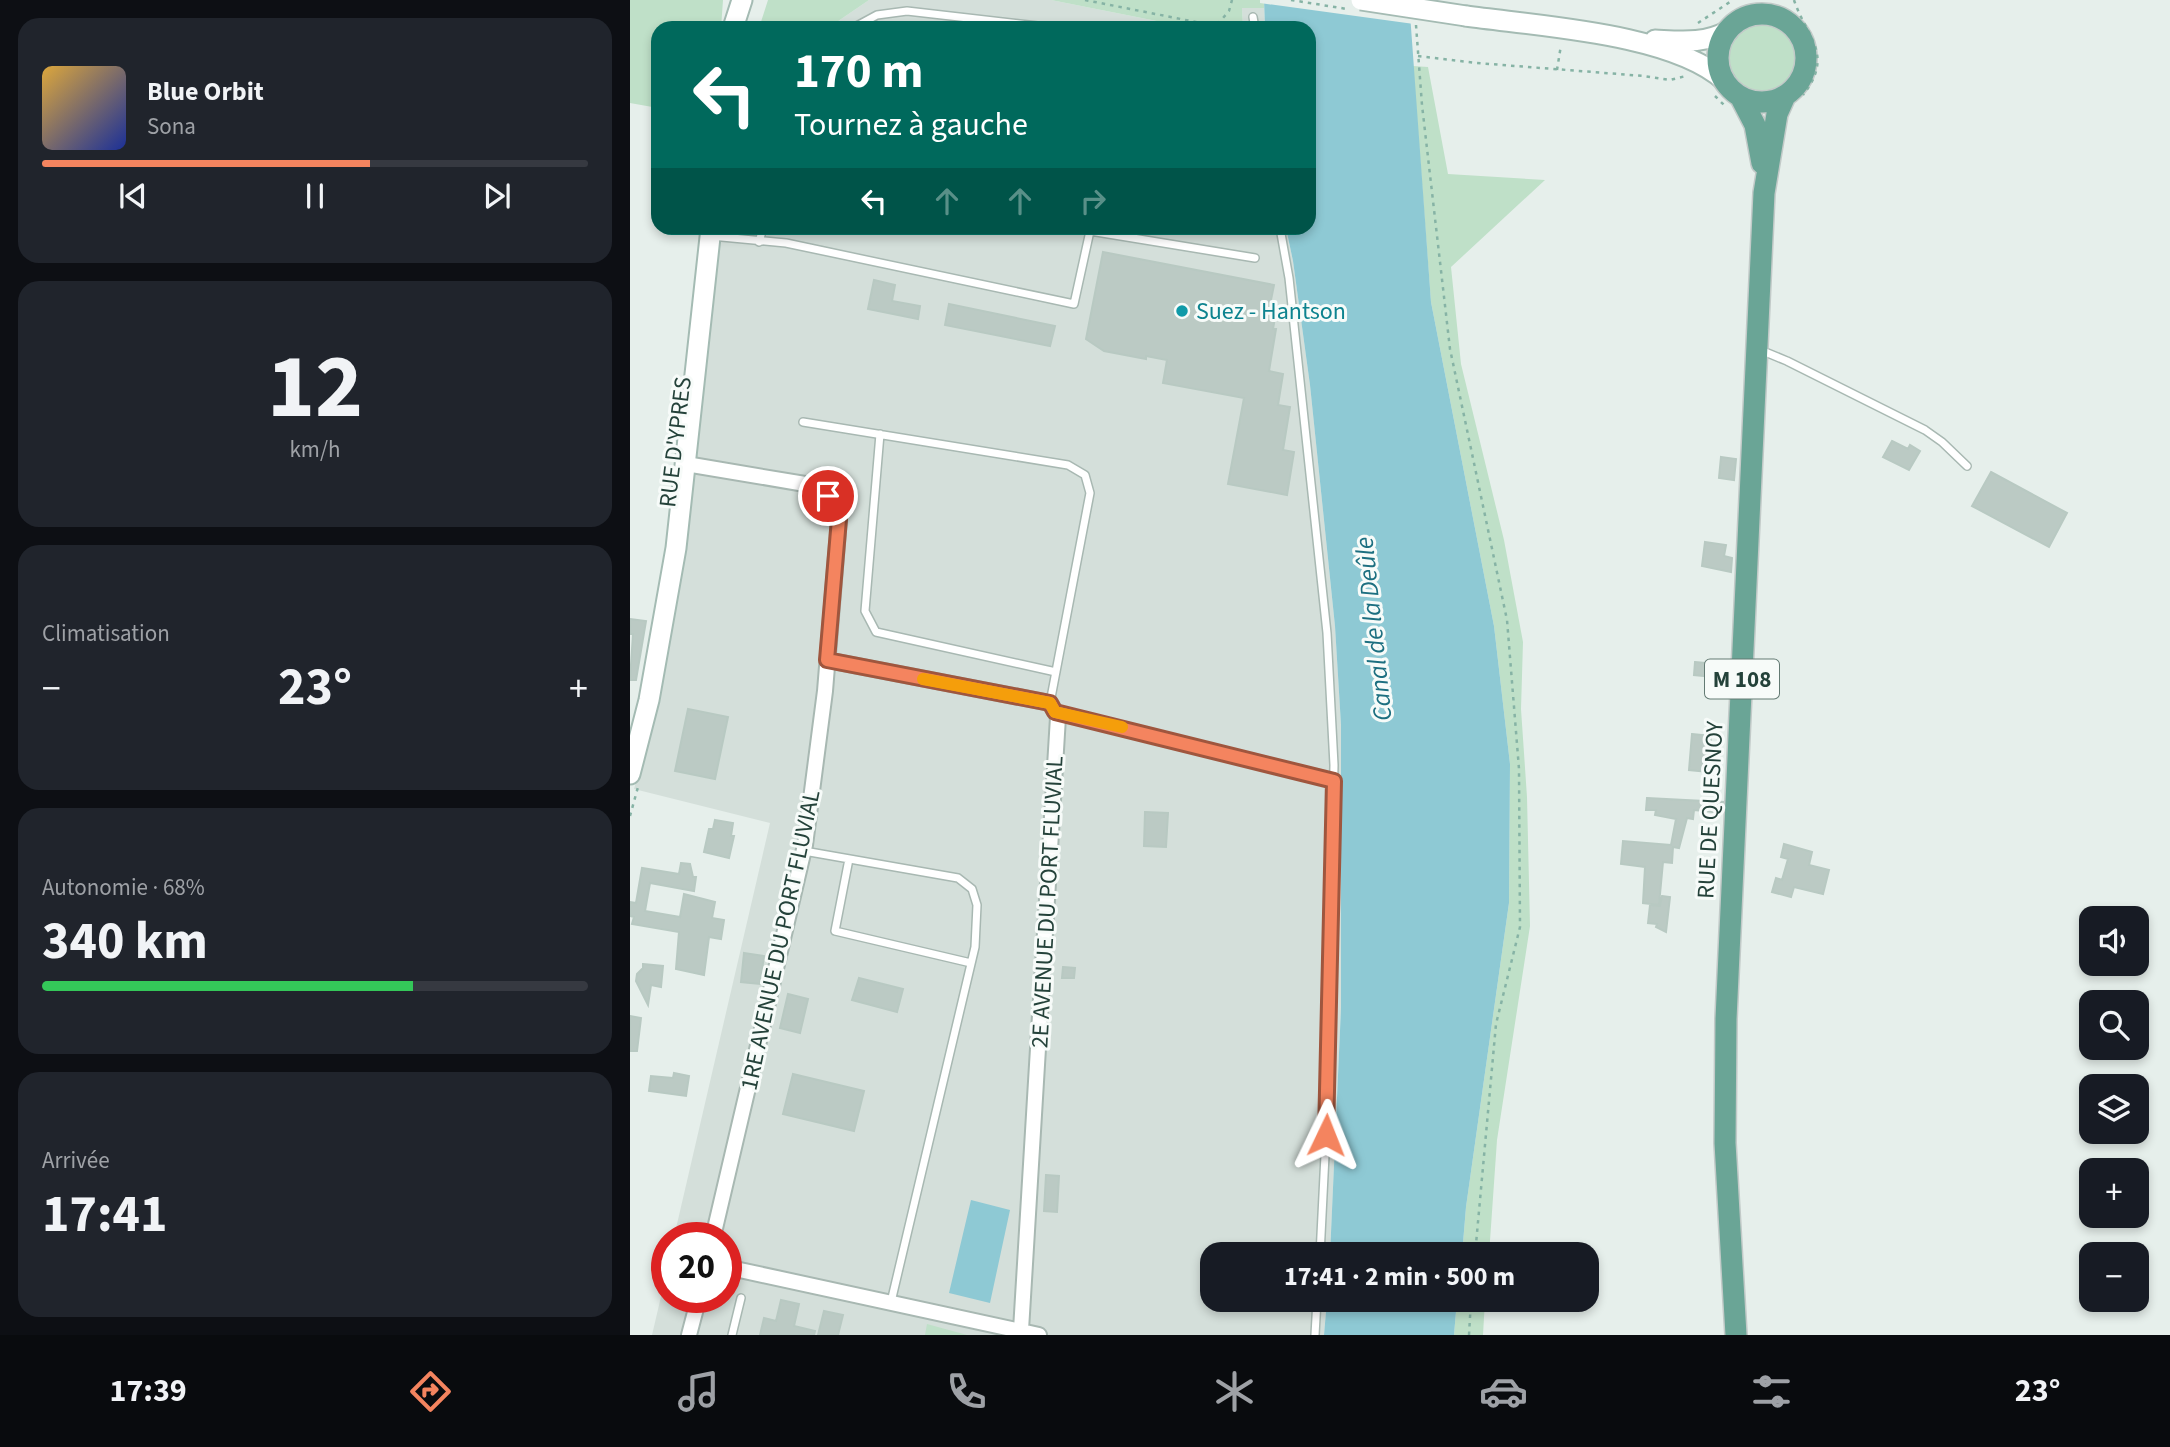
<!DOCTYPE html>
<html lang="fr">
<head>
<meta charset="utf-8">
<style>
	:root { --surface:#171b24; --page:#20242c; --text:#f1f3f6; --muted:#9ea1a6; --line:#363941; --accent:#f4845f }
	body { margin:0; font-family:"Source Sans 3",sans-serif; background:var(--page); color:var(--text); height:100vh; display:flex; flex-direction:column; font-size:26px; white-space:nowrap }
	* { box-sizing:border-box; margin:0 }
	p { font-size:23px; color:var(--muted) }
	.icon { flex:none; width:38px; height:38px; fill:none; stroke:currentColor; stroke-width:2; stroke-linecap:round; stroke-linejoin:round }
	.map { position:relative; flex:1; overflow:hidden }
	.details { display:flex; flex-direction:column; gap:18px; padding:18px; background:#0d0f14; width:630px }
	.details>* { flex:none }
	.top-card { position:absolute; left:21px; top:21px; width:665px; height:214px; border-radius:21px; box-shadow:0 4px 10px #0003; background:#00695c; color:#fff; overflow:hidden }
	.controls { position:absolute; left:1449px; top:906px; display:grid; gap:14px }
	.controls a { display:grid; place-items:center; width:70px; height:70px; border-radius:14px; background:var(--surface); box-shadow:0 4px 10px #0003; font-size:35px }
	.speed { position:absolute; left:21px; top:1222px; display:flex; gap:14px; font-size:35px; font-weight:700; text-align:center }
	.speed>* { display:grid; place-content:center; width:91px; height:91px; border-radius:50%; background:var(--surface); box-shadow:0 4px 10px #0003; line-height:1 }
	.speed .limit { border:10px solid #d22; background:#fff; color:#111 }
	.pin { position:absolute; display:grid; place-items:center; width:60px; height:60px; color:#fff; margin:-30px; border:4px solid #fff; border-radius:50%; box-shadow:0 2px 7px #0007 }
	.me { position:absolute; width:77px; margin:-38px; rotate:2deg; stroke-linejoin:round; filter:drop-shadow(0 0 5px #0008) }
	.turn { display:flex; align-items:center; gap:24px; height:147px; padding:0 28px; font-size:32px }
	.turn .icon { width:91px; height:91px; stroke-width:2.5 }
	.turn b { display:block; font-size:49px; line-height:60px }
	.lanes { display:flex; align-items:center; height:66px; padding:0 28px; background:#0003; justify-content:center; gap:35px; direction:ltr }
	.lanes .off { opacity:.35 }
	.big { font-size:52px; font-weight:700; line-height:1.1 }
	.details .widget { flex:1; display:flex; flex-direction:column; justify-content:center; gap:10px; min-width:0; padding:0 24px; border-radius:21px; background:var(--page) }
	.details .dial { align-items:center; gap:0 }
	.dial b { font-size:91px; line-height:1 }
	.song { display:flex; align-items:center; gap:21px }
	.cover { width:84px; height:84px; border-radius:10px; background:linear-gradient(135deg,hsl(40 70% 55%),hsl(230 70% 35%)) }
	.played { height:7px; border-radius:4px; background:linear-gradient(90deg,var(--accent) 60%,var(--line) 60%) }
	.keys { display:flex; justify-content:space-around; direction:ltr }
	.heat { display:flex; justify-content:space-between; align-items:center; font-size:38px; direction:ltr }
	.charge { height:10px; border-radius:5px; background:linear-gradient(90deg,#34c759 68%,var(--line) 0) }
	.trip { position:absolute; left:570px; top:1242px; width:399px; height:70px; border-radius:21px; background:var(--surface); box-shadow:0 4px 10px #0003; font-weight:700; line-height:70px; text-align:center }
	.tabs { display:flex; height:112px; justify-content:space-around; align-items:center; background:#090b0e; color:var(--muted) }
	.tabs .icon { width:49px; height:49px }
	.tabs .active { color:var(--accent) }
	.tabs b { font-size:32px; color:var(--text) }
	main { display:flex; flex:1; min-height:0 }
	.map>svg:first-child { display:block }
	.built { fill:#d4dfda }
	.green { fill:#bfe0c8 }
	.water { fill:#8ec9d4 }
	.pier { fill:#e6efeb }
	.building { fill:#bbcac4; stroke:#b8c9c2; stroke-width:2 }
	.lines { fill:none; stroke-linecap:round; stroke-linejoin:round }
	.lane-casing { stroke:#a8b8b2; stroke-width:10 }
	.street-casing { stroke:#a8b8b2; stroke-width:18 }
	.secondary-casing { stroke:#a4bbb3; stroke-width:23 }
	.primary-casing { stroke:#c2cac8; stroke-width:24 }
	.path { stroke:#86b3a5; stroke-width:2.5; stroke-dasharray:3.5 5; stroke-linecap:butt }
	.lane { stroke:#fff; stroke-width:7 }
	.street { stroke:#fff; stroke-width:14 }
	.secondary { stroke:#fff; stroke-width:19 }
	.primary { stroke:#6aa596; stroke-width:21 }
	.secondary-bridge-casing { stroke:#a4bbb3; stroke-width:23; stroke-linecap:butt }
	.path-bridge { stroke:#86b3a5; stroke-width:2.5; stroke-dasharray:3.5 5; stroke-linecap:butt }
	.secondary-bridge { stroke:#fff; stroke-width:19 }
	.route-casing { stroke:#9f563e; stroke-width:18 }
	.route { stroke:#f4845f; stroke-width:12 }
	.slow { stroke:#f59e0b; stroke-width:12 }
	.culture-dot { fill:#0f9aa8; stroke:#f7fbf9; stroke-width:2.5 }
	.labels { text-anchor:middle; stroke-width:6; stroke-linejoin:round; paint-order:stroke }
	.shield { fill:#f7fbf9; stroke:#637a73; stroke-width:2 }
	.shield-label { font-size:23px; font-weight:bold; fill:#24423a }
	.culture-label { font-size:24px; fill:#0d838f; stroke:#f7fbf9; text-anchor:start }
	.street-label { font-size:24px; fill:#24423a; stroke:#f7fbf9 }
	.water-label { font-size:26px; font-style:italic; fill:#1c6f80; stroke:#f7fbf9 }
</style>
</head>
<body>
<main>
<section class="details">
<div class="widget">
<div class="song"><i class="cover"></i><div><b>Blue Orbit</b><p>Sona</p></div></div>
<div class="played"></div>
<div class="keys"><svg class="icon" aria-label="previous" viewBox="0 0 24 24"><path d="M18 5L8 12l10 7zM5 5v14"/></svg><svg class="icon" aria-label="pause" viewBox="0 0 24 24"><path d="M8 5v14M16 5v14"/></svg><svg class="icon" aria-label="next" viewBox="0 0 24 24"><path d="M6 5l10 7-10 7zM19 5v14"/></svg></div>
</div>
<div class="widget dial"><b>12</b><p>km/h</p></div>
<div class="widget"><p>Climatisation</p>
<div class="heat"><a>−</a><b class="big">23°</b><a>+</a></div>
</div>
<div class="widget"><p>Autonomie · 68%</p><b class="big">340 km</b><div class="charge"></div></div>
<div class="widget"><p>Arrivée</p><b class="big">17:41</b></div>
</section>
<div class="map">
<svg width="1540" height="1335" viewBox="0 0 1540 1335">
	<rect width="100%" height="100%" fill="#e6efeb"/>
	<path class="built" d="M239 0H421L562 28H198Z
		M612 8H634L635 28H613Z
		M97 228H656L663 261 680 385 705 626 711 725V1008L700 1255H583V1300H697L694 1335H22L37 1271V1297H96V1237H44L140 823 4 789 23 719 86 240 91 238Z"/>
	<path class="green" d="M0 0H93L91 28H28V108L0 103Z
		M138 0H239L198 28H129Z
		M421 0H634V8H612L613 28H562Z
		M1097 58a35 35 0 1 1 70 0a35 35 0 1 1-70 0Z
		M783 66 798 67 818 174 915 180 821 267 831 364 874 540 893 642 891 709 897 797 900 926 867 1140 859 1255H832L836 1207 879 903 880 764 864 626 801 302Z
		M827 1300H855L853 1335H824Z
		M297 1324 337 1335H295Z"/>
	<path class="water" d="M634 0H779L801 302 864 626 880 764 879 903 836 1207 832 1255H700L711 1008V725L705 626 680 385 663 261 656 228H679V28H635Z
		M341 1200 380 1210 360 1303 319 1293Z
		M697 1300H827L824 1335H694Z"/>
	<path class="pier" d="M630 0H782L784 24 630 3Z"/>
	<path class="building" d="M473 252 644 285 639 310 646 312 643 329H646L639 371 653 374 648 405 660 407 653 450 664 452 657 495 598 484 614 398 533 383 537 360 516 356V359L474 351 456 339Z
		M244 280 265 285 262 301 290 306 288 319 238 309Z
		M319 304 425 326 420 346 315 325Z
		M1262 441 1278 449 1280 445 1290 451 1279 470 1253 457Z
		M1091 457 1106 459 1104 480 1089 478Z
		M1361 472 1437 513 1419 547 1342 506Z
		M1075 542 1096 545 1094 556 1102 558 1101 572 1072 566Z
		M0 619 16 621 6 680H0L3 634H0Z
		M1065 662 1096 665 1094 678 1064 675Z
		M58 709 98 717 85 779 45 771Z
		M1062 734 1081 736 1078 772 1059 770Z
		M1017 798 1093 802 1092 813 1064 810 1063 819 1057 818 1049 848 1043 847 1042 863 1033 862 1029 905 1013 903 1015 867 991 864 993 841 1041 845 1046 819 1025 815 1026 810H1016Z
		M515 812 538 813 536 847 514 846Z
		M85 820 103 823 101 836H104L99 858 74 852 79 829H83Z
		M1154 844 1182 852 1179 865 1199 870 1193 894 1164 887 1161 897 1142 892 1146 878 1152 880 1158 859 1151 857Z
		M51 863 60 864 63 877H66L64 891 20 883 15 911 50 917 54 894 85 902 82 918 94 920 91 939 79 937 74 975 46 969 49 932 2 924 4 917 0 916V902L6 903 12 868 49 874Z
		M1032 896 1040 897 1036 932 1026 927 1027 924 1018 923 1020 905 1030 906Z
		M114 953 134 956 130 984 111 982Z
		M13 964 33 966 31 987 21 985 18 1005 6 981 7 974 13 968Z
		M433 967 445 968 444 978H432Z
		M229 978 273 989 267 1012 222 1000Z
		M158 994 178 999 170 1033 150 1028Z
		M0 1016 11 1018 7 1051H0Z
		M44 1073 59 1076 56 1096 19 1091 21 1076 43 1078Z
		M163 1074 234 1091 224 1131 153 1114Z
		M416 1175 429 1176 427 1212 414 1211Z
		M151 1300 169 1304 164 1326 185 1331 184 1335H130L134 1318 146 1321Z
		M194 1311 213 1315 208 1335H188Z"/>
	<g class="lines">
		<defs>
			<path id="lane" d="M623 17 625 28
				M223 28 247 15 277 11 425 28
				M650 228 659 278 697 633 704 765 696 1135 690 1255
				M81 236 156 243 444 304 460 231 625 258
				M129 242 133 228
				M1128 349 1157 361 1295 430 1312 442 1337 466
				M173 422 438 465 455 475 460 493 420 703
				M250 434 235 611 246 632 426 672
				M426 712 704 781
				M174 851 328 878 342 889 347 905 345 947 261 1302
				M219 859 205 931 341 963
				M102 1335 111 1298
				M685 1335 687 1300"/>
			<path id="street" d="M56 464 181 485C197 494 204 502 209 519L195 691 175 845 83 1237
				M197 660 420 703 428 717 391 1330
				M96 1267 409 1335
				M59 1335 69 1297"/>
			<path id="secondary" d="M836 16C906 26 1043 33 1095 81
				M103 28 112 0
				M1025 40C1050 41 1075 44 1098 31
				M0 774 19 700 46 548 81 228"/>
			<path id="primary" d="M1088 58a44 44 0 1 1 88 0a44 44 0 1 1-88 0Z
				M1110 96 1125 125 1132 163
				M1106 1335 1095 1143 1096 1019 1134 193 1147 114 1155 96"/>
		</defs>
		<use href="#lane" class="lane-casing"/>
		<use href="#street" class="street-casing"/>
		<use href="#secondary" class="secondary-casing"/>
		<use href="#primary" class="primary-casing"/>
		<path class="path" d="M455 0 586 26 599 11 602 0
			M1164 0C1176 37 1205 54 1173 95
			M1068 23 1103 0
			M786 25 792 105 820 349 877 620 889 769 890 927 866 1024 845 1255
			M788 56 847 63 1014 76 1040 80 1056 76
			M927 70 931 45
			M1085 96 1095 106
			M0 816 8 787
			M839 1335 841 1300"/>
		<use href="#lane" class="lane"/>
		<use href="#street" class="street"/>
		<use href="#secondary" class="secondary"/>
		<use href="#primary" class="primary"/>
		<defs>
			<path id="secondary-bridge" d="M731 0 836 16"/>
		</defs>
		<use href="#secondary-bridge" class="secondary-bridge-casing"/>
		<path class="path-bridge" d="M661 0 717 9"/>
		<use href="#secondary-bridge" class="secondary-bridge"/>
	</g>
	<g class="lines">
		<defs>
			<path id="route" d="M198 496 205 504 209 519 197 660 420 703 425 712 704 781 696 1135"/>
		</defs>
		<use href="#route" class="route-casing"/>
		<use href="#route" class="route"/>
		<path class="slow" d="M293 679 420 703 425 712 492 727"/>
	</g>
	<circle class="culture-dot" cx="552" cy="311" r="7"/>
	<g class="labels">
		<rect class="shield" x="1075" y="659.5" width="74" height="39" rx="5"/>
		<g class="shield-label">
			<text x="1112" y="687">M 108</text>
		</g>
		<g class="culture-label">
			<text x="566" y="319">Suez - Hantson</text>
		</g>
		<g class="street-label">
			<text transform="translate(45 442) rotate(-83)" y="8">RUE D'YPRES</text>
			<text transform="translate(1080 810) rotate(-87)" y="8">RUE DE QUESNOY</text>
			<text transform="translate(417 902) rotate(-87)" y="8">2E AVENUE DU PORT FLUVIAL</text>
			<text transform="translate(150 940) rotate(-78)" y="8">1RE AVENUE DU PORT FLUVIAL</text>
		</g>
		<g class="water-label">
			<text transform="translate(743 629) rotate(-96)" y="9">Canal de la Deûle</text>
		</g>
	</g>
</svg>
<div class="controls">
<a><svg class="icon" aria-label="sound" viewBox="0 0 24 24"><path d="M4 9h4l5-4v14l-5-4H4zM17 9q2 3 0 6"/></svg></a>
<a><svg class="icon" aria-label="search" viewBox="0 0 24 24"><circle cx="10" cy="10" r="6"/><path d="M15 15l6 6"/></svg></a>
<a><svg class="icon" aria-label="layers" viewBox="0 0 24 24"><path d="M12 4l9 5-9 5-9-5zM3 14l9 5 9-5"/></svg></a>
<a>+</a>
<a>−</a>
</div>
<div class="speed"><div class="limit">20</div></div>
<div class="pin" style="left:198px;top:496px;background:#d93025"><svg class="icon" aria-label="arrive" viewBox="0 0 24 24"><path d="M6 21V4h12l-3 4 3 4H6"/></svg></div>
<svg class="me" style="left:696px;top:1135px" viewBox="-20 -20 40 40"><path d="M0-17L14 15 0 8-14 15z" fill="#f4845f" stroke="#fff" stroke-width="4"/></svg>
<div class="trip">17:41 · 2 min · 500 m</div>
<div class="top-card">
<div class="turn"><svg class="icon" aria-label="left" viewBox="0 0 24 24"><path d="M17 20v-9H6M10 6l-5 5 5 5"/></svg><div><b>170 m</b>Tournez à gauche</div></div>
<div class="lanes"><svg class="icon" aria-label="left" viewBox="0 0 24 24"><path d="M17 20v-9H6M10 6l-5 5 5 5"/></svg><svg class="icon off" aria-label="ahead" viewBox="0 0 24 24"><path d="M12 20V5M6 11l6-6 6 6"/></svg><svg class="icon off" aria-label="ahead" viewBox="0 0 24 24"><path d="M12 20V5M6 11l6-6 6 6"/></svg><svg class="icon off" aria-label="right" viewBox="0 0 24 24"><path d="M7 20v-9h11M14 6l5 5-5 5"/></svg></div>
</div>
</div>
</main>
<nav class="tabs">
<b>17:39</b>
<svg class="icon active" aria-label="directions" viewBox="0 0 24 24"><path d="M12 3l9 9-9 9-9-9zM9 14v-3h6M13 9l2 2-2 2"/></svg>
<svg class="icon" aria-label="music" viewBox="0 0 24 24"><path d="M9 18V5l10-2v13"/><circle cx="6" cy="18" r="3"/><circle cx="16" cy="16" r="3"/></svg>
<svg class="icon" aria-label="phone" viewBox="0 0 24 24"><path d="M5 4h4l2 5-3 2q2 4 5 5l2-3 5 2v4C11 20 4 13 5 4z"/></svg>
<svg class="icon" aria-label="climate" viewBox="0 0 24 24"><path d="M12 3v18M4 7l16 10M4 17L20 7"/></svg>
<svg class="icon" aria-label="car" viewBox="0 0 24 24"><path d="M5 17H2v-5l4-1 3-4h7l3 4 3 1v5h-3M9 17h6M6 11h13"/><circle cx="7" cy="17" r="2"/><circle cx="17" cy="17" r="2"/></svg>
<svg class="icon" aria-label="filters" viewBox="0 0 24 24"><path d="M4 7h16M4 17h16"/><circle cx="9" cy="7" r="2"/><circle cx="15" cy="17" r="2"/></svg>
<b>23°</b>
</nav>
</body>
</html>
